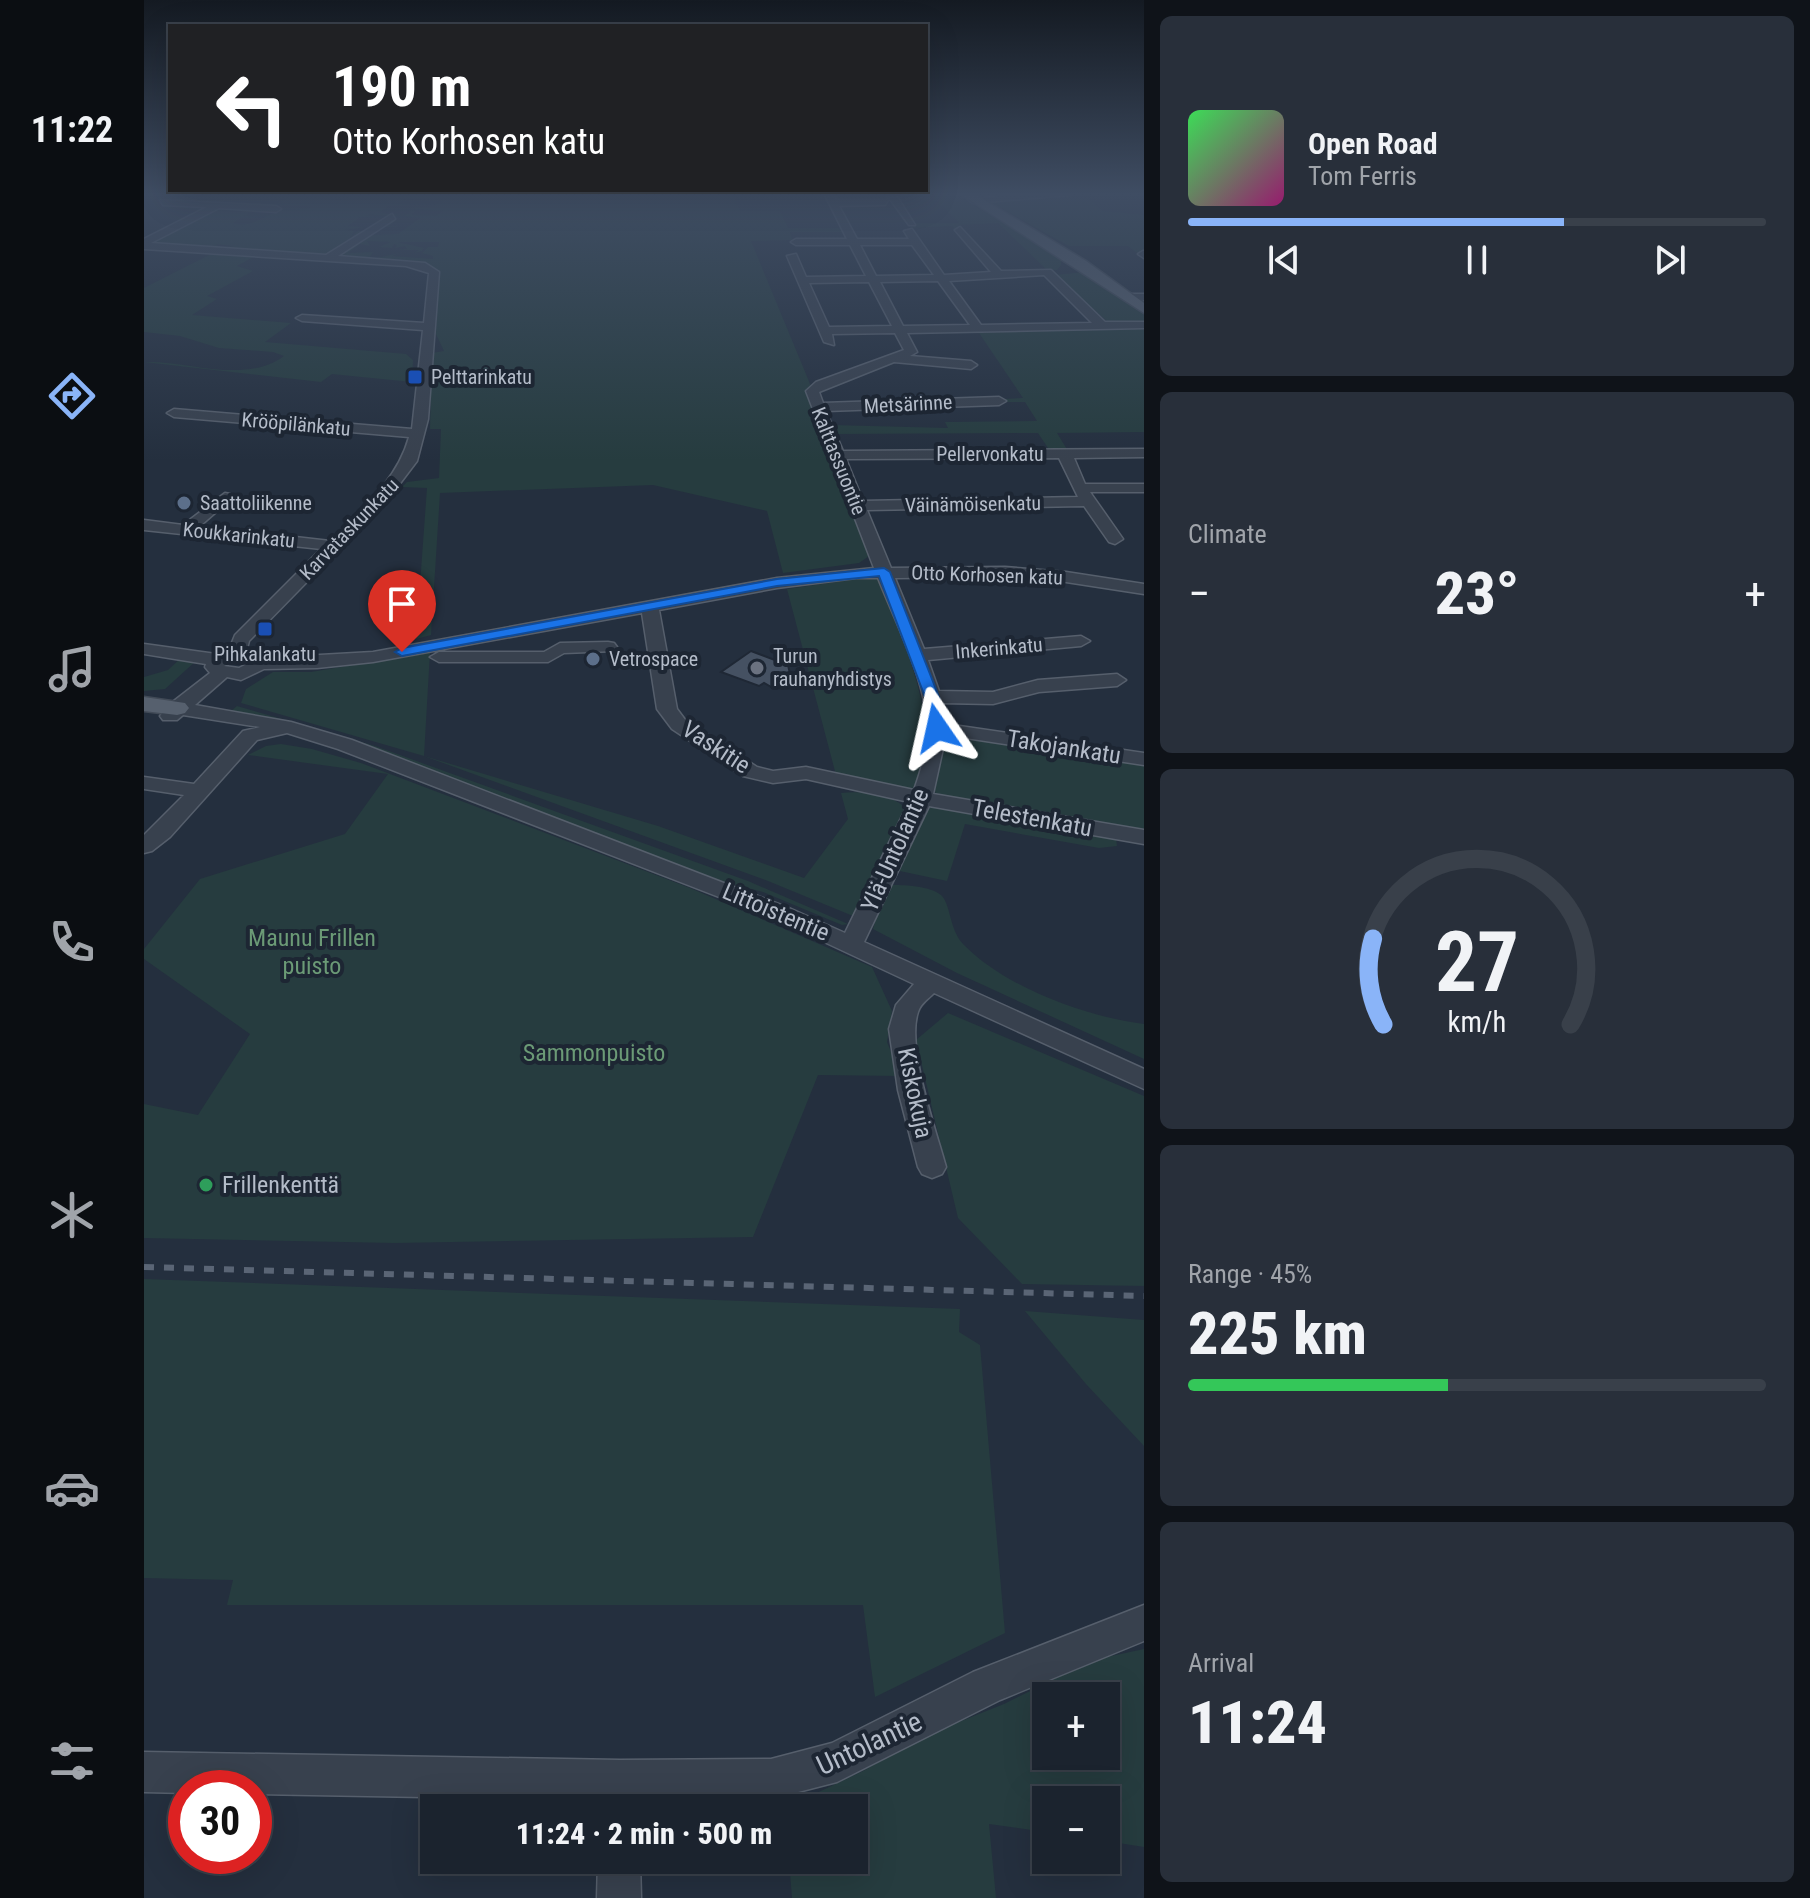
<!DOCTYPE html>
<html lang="en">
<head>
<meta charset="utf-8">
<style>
	:root { --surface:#1b232e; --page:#282f3a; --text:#f1f3f6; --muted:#a0a4aa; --line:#39404a; --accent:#8ab4f8 }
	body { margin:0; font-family:"Roboto Condensed",sans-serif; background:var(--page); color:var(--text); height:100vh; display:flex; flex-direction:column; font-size:30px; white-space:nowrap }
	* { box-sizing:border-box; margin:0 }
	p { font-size:26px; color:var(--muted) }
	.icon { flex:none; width:44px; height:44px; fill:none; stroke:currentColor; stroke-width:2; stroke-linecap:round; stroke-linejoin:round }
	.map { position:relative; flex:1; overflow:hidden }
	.panel { display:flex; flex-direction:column; gap:16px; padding:16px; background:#0f1319; width:666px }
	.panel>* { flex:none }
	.top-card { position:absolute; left:24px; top:24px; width:760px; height:168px; border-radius:0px; box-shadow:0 8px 32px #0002,0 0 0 2px var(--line); background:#202124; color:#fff; overflow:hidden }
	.fabs { position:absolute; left:888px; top:1682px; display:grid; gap:16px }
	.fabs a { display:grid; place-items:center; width:88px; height:88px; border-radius:0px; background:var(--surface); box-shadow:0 8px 32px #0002,0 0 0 2px var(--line); font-size:40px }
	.speed { position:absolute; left:24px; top:1770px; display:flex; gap:16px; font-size:40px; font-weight:700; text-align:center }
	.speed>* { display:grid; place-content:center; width:104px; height:104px; border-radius:50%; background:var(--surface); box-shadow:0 8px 32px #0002,0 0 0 2px var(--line); line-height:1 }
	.speed .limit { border:12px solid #d22; background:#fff; color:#111 }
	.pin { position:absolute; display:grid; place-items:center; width:68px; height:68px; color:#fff; margin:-82px -34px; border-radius:50% 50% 50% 0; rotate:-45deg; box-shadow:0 0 8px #0007 }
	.pin .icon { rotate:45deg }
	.me { position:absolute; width:88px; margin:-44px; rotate:349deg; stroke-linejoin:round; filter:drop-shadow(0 0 6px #0008) }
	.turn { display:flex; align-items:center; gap:28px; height:168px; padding:0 32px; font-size:36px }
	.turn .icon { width:104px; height:104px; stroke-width:2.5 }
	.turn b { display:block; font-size:56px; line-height:68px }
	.big { font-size:60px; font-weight:800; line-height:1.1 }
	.panel .card { flex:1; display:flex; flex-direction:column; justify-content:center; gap:12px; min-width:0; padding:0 28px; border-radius:12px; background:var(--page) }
	.panel .dial { align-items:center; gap:0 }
	.dial svg { height:208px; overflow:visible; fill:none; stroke:var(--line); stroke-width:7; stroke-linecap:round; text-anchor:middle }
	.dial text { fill:var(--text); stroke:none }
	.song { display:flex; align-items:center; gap:24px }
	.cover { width:96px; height:96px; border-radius:12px; background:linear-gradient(135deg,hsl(130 70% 55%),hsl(320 70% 35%)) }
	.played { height:8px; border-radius:4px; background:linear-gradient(90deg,var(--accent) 65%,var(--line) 65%) }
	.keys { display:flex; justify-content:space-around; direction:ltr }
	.heat { display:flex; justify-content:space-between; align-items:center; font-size:44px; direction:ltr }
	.charge { height:12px; border-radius:6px; background:linear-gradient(90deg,#34c759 45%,var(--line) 0) }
	.trip { position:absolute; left:276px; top:1794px; width:448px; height:80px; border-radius:0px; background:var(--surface); box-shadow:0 8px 32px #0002,0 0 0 2px var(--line); font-weight:800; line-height:80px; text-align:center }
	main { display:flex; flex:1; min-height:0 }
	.tab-bar { display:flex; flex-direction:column; width:144px; justify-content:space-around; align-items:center; background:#0b0e12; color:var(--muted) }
	.tab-bar .icon { width:56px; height:56px }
	.tab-bar .on { color:var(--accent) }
	.tab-bar b { font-size:36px; color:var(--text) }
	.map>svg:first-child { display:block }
	.green { fill:#263c3f; fill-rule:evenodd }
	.building { fill:#455162; stroke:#1f2835; stroke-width:2 }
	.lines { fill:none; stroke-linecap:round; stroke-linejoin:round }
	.minor-casing { stroke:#565f6c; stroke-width:3 }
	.major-casing { stroke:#414a57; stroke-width:3 }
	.minor { fill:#38414e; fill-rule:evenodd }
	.major { fill:#56606e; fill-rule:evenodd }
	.rail { stroke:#5a6575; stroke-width:6; stroke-dasharray:10 10; stroke-linecap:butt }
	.route { fill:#1a73e8; stroke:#114b97; stroke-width:2 }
	.transit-dot { fill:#1a4fb4; stroke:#1d2633; stroke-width:3 }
	.service-dot { fill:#5c6f8a; stroke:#1d2633; stroke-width:3 }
	.worship-dot { fill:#6b7280; stroke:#1d2633; stroke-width:3 }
	.leisure-dot { fill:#2e9e5b; stroke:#1d2633; stroke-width:3 }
	.labels { text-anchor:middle; stroke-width:8; stroke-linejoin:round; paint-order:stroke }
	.far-poi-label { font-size:20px; fill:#b4bcc9; stroke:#1d2633; text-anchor:start }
	.far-street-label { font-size:20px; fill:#b4bcc9; stroke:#1d2633 }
	.street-label { font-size:24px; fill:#b4bcc9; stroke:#1d2633 }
	.park-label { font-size:24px; fill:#6b9a76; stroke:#1d2633 }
	.poi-label { font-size:24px; fill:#b4bcc9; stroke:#1d2633; text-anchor:start }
	.near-street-label { font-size:28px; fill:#b4bcc9; stroke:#1d2633 }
</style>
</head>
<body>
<main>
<nav class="tab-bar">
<b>11:22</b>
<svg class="icon on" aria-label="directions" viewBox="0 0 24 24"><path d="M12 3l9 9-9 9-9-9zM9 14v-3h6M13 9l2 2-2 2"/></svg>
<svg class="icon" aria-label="music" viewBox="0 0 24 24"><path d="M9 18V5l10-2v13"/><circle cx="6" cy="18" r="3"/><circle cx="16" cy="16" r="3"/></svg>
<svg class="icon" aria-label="phone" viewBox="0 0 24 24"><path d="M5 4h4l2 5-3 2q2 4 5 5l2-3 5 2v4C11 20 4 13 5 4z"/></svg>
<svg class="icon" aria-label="climate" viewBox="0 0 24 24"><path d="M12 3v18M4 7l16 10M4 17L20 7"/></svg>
<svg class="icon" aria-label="car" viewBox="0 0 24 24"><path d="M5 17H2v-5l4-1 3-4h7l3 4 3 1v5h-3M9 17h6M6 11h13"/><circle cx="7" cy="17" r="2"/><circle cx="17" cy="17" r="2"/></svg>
<svg class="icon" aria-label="filters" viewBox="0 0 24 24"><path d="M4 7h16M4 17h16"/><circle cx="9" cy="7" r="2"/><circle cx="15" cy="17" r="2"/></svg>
</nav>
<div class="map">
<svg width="1000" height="1898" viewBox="0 0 1000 1898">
	<rect width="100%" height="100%" fill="#242f3e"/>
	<path class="green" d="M148 195 172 199 175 195H190L184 199 201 201 207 197 195 195 218 196 217 198 222 195H589L596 211H636L644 228H699L700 232H646L648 240 607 241 664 379 667 387 664 392 728 554 715 563 639 573 623 511 509 485 296 493 287 635 272 639 283 488 258 487 263 482 295 478 297 429H286L288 353 300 351 292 334 294 272C280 257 248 260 228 259L256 253 248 256 289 259V256L278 253 284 247H294L295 242H253L280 248 278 251 270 253 275 250H253L263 249 261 246 251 248 253 245 250 244 248 248 235 247 247 242 223 241 226 246 216 244 204 253 229 252 225 258 191 254 206 250V245L250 218H254L245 226 260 227H240L228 235 254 234 276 218 261 216 267 212 265 210 271 211 267 215 292 216 299 211 264 208 291 206 299 200 262 198 254 204 269 205 245 206 236 212 253 216 225 214 222 216 237 217H216L204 226 221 227 201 230 210 231 206 238 214 231H222L181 255 75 248 89 246 71 244 74 245 71 248 3 244 75 207 81 208 73 211 97 212 101 209 126 210H111L100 216 115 217 97 218 89 223C106 229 120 215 137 211 148 209 159 211 169 207L132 204Z
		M788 195H812L907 251 917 258V265L913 270 904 271 854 223 815 225 817 229H811L807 226 767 228 773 223H815Z
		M943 197 959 211 1000 215V253H993L984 246H925L846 202Z
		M69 253 111 256 93 266 109 271 63 296 73 299 48 315 147 323 121 342 262 354 269 360 268 382 188 374 177 382 0 362C42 360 101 385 140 356L129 352 75 348 36 336 0 332V288Z
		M941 272 1000 315V322H964L911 275Z
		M991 328 1000 330V432L913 433 924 451H906L894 433 690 434 687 425 804 428 801 422 893 421 881 402H861L859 399 879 398 833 330Z
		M727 577 737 580C752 622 813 759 766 792L692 775 643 589Z
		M286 652 280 756 514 826 660 878 704 819 697 793C717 791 748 793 762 809L714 913 709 916 624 881 280 756 97 703 102 689 129 672H167Z
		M37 658 53 660 21 689 0 691V677L24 670Z
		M93 706 231 746 604 881 704 924 698 925 619 892 581 882 277 768 135 721 87 711Z
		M805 736 1000 765V832L797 797 786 788Z
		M137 744 168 749 217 763 546 888 728 967 748 1011 743 1042 757 1076 674 1075 609 1237 251 1243 0 1238V1104L54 1115 106 1034 0 959V949L56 879 201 834 244 774 104 755 122 746Z
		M790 807 972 838 973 846 955 848 821 824 803 881 751 870 783 808Z
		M749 885C762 885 786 886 797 895 807 904 805 930 820 945 861 987 942 1017 1000 1024V1059L813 973 729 929 741 888Z
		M804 1013 1000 1096V1286L878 1284 814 1218 772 1040Z
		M0 1279 816 1309 815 1332 836 1345 861 1633 731 1697 719 1605H83L89 1580 0 1578Z
		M881 1311 1000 1320V1446L942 1384Z
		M1000 1649V1847L962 1841V1800H902V1832L845 1824 852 1898H648L645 1860H710V1808H641L719 1771 780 1736 860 1704 949 1660ZM902 1696H962V1756H902Z"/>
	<path class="building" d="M607 651 644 665 647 678 640 685 629 688 620 683 615 686 577 672Z"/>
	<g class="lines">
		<defs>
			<path id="minor" d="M681 195H690L692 200H744L741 205 695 206 713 239H765L760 231 768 229 800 275 847 272 811 230 816 227 857 271 907 270 961 322H1000V328L763 333 773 352 766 356 827 361 833 365 827 369 750 362 675 392 679 403 855 397 862 401 855 405 682 411 699 451 1000 449V457L930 458 941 484H1000V492H946L979 539 971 544 965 542 940 506 723 510 747 568 861 567 922 572 1000 584V594L922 582 861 577 751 578 780 649 937 636 946 641 937 646 784 660 795 691 849 692 894 680 973 674 982 680 973 686 895 692 849 704 798 703 802 724 1000 753V765L802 735 789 794 1000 830V844L785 806 720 942 1000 1069V1089L790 993C784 999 776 1004 774 1012 762 1047 792 1130 802 1167L798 1174 788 1178 778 1174 774 1167 754 1090 745 1029 752 1005 770 984 629 918 194 749 143 733 113 740 26 837 8 851 0 853V835L40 795 0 789V777L50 784 99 731 116 727 39 715 33 720H19L16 716 26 704 66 673 61 667 62 664 0 654V644L72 654 85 650 91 635 177 549 0 530V520L39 525 81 493 86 494V500L56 526 186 541C217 510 253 481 265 437L30 417 23 413 30 409 268 429 279 330 158 321 152 318 158 315 280 323 285 273 262 266 0 249V239L63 207 19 205 16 200 132 206 137 209 132 212 75 208 7 243 182 255 248 214 251 219 194 256 281 263 295 272 284 419 273 461 245 498 105 641 103 649 118 651 123 658 229 652 633 578 730 568 662 391 672 382 760 350 751 333 688 334 690 345 680 342 643 256 652 254 662 277 722 276 706 245H652L647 242 652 239H703ZM716 245H768L790 275 732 276ZM900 275 948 323 837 325 805 281ZM794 281 826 325 759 326 736 282ZM725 282 748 326 685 327 665 283ZM915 458 934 497 719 501 702 459ZM712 578H734C751 621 784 684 783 730 783 751 777 770 770 790L662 767 629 771 613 767 542 721 533 709 515 610 633 588ZM498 613 513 709 528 729 599 776 629 783 662 779 765 802 701 933 645 908 208 740 147 722 51 705 83 677 97 680 120 669 173 668 229 662ZM94 659 107 662 95 668 80 666Z
				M743 195H752L771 225H765Z
				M863 195H926L829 203 825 200Z
				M999 251H1000V258L994 254Z
				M986 294H1000V300L982 299 981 297Z
				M464 642 470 643 473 647 470 651 420 653 404 662H295L286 657 295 652H400L416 643Z
				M1000 1605V1641L856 1700 693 1782 627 1799 496 1800V1808H454L455 1800 110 1794V1788H42V1793L0 1792V1752L476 1760 627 1759 688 1743 829 1672Z
				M454 1860H496L497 1898H453Z"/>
			<path id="major" d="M818 195H832L942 261 1000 303V313Z
				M0 697 41 703 45 708 41 713 33 715 0 711Z"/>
		</defs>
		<use href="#minor" class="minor-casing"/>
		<use href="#major" class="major-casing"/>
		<use href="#minor" class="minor"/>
		<use href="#major" class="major"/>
		<path class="rail" d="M0 1267 1000 1296"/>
	</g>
	<linearGradient id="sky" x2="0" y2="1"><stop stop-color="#141a22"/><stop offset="0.42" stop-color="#3f4d63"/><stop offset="1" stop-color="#3f4d63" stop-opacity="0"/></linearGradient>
	<rect width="1000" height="461" fill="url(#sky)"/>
	<path class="route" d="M740 568 746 572 795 697 801 728 798 731H788L786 728 781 697 735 576 633 586 258 656 251 652 258 648 633 579Z"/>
	<g class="transit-dot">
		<rect x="263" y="369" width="16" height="16" rx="4"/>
		<rect x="113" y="621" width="16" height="16" rx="4"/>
	</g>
	<g class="service-dot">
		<circle cx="40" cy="503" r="8"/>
		<circle cx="449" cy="659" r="8"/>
	</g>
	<circle class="worship-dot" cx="613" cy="668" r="8"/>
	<circle class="leisure-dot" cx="62" cy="1185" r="8"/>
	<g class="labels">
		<g class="far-poi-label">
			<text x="287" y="384">Pelttarinkatu</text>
			<text x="56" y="510">Saattoliikenne</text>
			<text x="121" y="661" text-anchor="middle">Pihkalankatu</text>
			<text x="629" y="663">Turun<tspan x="629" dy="23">rauhanyhdistys</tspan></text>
			<text x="465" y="666">Vetrospace</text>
		</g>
		<g class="far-street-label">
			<text transform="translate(764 404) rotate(-3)" y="7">Metsärinne</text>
			<text transform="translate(152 424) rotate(5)" y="7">Krööpilänkatu</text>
			<text x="846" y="461">Pellervonkatu</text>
			<text transform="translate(695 461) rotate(68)" y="7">Kalttassuontie</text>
			<text transform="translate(829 504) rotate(-1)" y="7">Väinämöisenkatu</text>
			<text transform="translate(205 529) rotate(-46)" y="7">Karvataskunkatu</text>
			<text transform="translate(95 535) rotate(6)" y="7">Koukkarinkatu</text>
			<text transform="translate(843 575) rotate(2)" y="7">Otto Korhosen katu</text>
			<text transform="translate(855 648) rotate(-5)" y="7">Inkerinkatu</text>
		</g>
		<g class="street-label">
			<text transform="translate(572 747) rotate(33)" y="8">Vaskitie</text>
			<text transform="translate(920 747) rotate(9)" y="8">Takojankatu</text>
			<text transform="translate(888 818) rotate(10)" y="8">Telestenkatu</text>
			<text transform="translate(751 850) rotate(-66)" y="8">Ylä-Untolantie</text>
			<text transform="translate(632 912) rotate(23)" y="8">Littoistentie</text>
			<text transform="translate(771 1093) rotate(78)" y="8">Kiskokuja</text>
		</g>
		<g class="park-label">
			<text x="168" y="946">Maunu Frillen<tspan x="168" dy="28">puisto</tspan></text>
			<text x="450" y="1061">Sammonpuisto</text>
		</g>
		<g class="poi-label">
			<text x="78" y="1193">Frillenkenttä</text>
		</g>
		<g class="near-street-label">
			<text transform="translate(725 1743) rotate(-25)" y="10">Untolantie</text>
		</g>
	</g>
</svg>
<div class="fabs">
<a>+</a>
<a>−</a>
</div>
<div class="speed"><div class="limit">30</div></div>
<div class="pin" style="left:258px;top:652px;background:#d93025"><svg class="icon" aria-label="arrive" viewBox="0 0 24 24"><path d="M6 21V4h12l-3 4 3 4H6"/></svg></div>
<svg class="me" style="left:793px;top:728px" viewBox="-20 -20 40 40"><path d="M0-17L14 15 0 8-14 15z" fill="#1a73e8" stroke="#fff" stroke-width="4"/></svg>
<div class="trip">11:24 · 2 min · 500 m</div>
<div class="top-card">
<div class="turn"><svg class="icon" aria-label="left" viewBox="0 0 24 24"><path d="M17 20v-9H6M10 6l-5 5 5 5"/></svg><div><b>190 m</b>Otto Korhosen katu</div></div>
</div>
</div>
<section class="panel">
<div class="card">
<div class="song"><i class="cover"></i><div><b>Open Road</b><p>Tom Ferris</p></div></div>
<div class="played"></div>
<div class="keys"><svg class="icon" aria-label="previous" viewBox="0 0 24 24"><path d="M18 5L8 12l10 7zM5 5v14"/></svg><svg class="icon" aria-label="pause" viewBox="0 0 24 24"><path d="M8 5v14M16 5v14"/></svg><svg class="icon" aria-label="next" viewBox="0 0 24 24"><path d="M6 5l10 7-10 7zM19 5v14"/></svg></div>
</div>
<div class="card"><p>Climate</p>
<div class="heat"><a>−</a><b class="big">23°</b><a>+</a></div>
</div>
<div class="card dial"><svg viewBox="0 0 100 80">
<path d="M14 69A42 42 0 1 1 86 69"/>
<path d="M14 69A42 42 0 0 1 10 36" stroke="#8ab4f8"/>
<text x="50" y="56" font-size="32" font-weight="700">27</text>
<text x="50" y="72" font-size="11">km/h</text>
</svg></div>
<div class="card"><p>Range · 45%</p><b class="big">225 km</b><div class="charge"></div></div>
<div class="card"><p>Arrival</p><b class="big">11:24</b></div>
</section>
</main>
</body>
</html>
